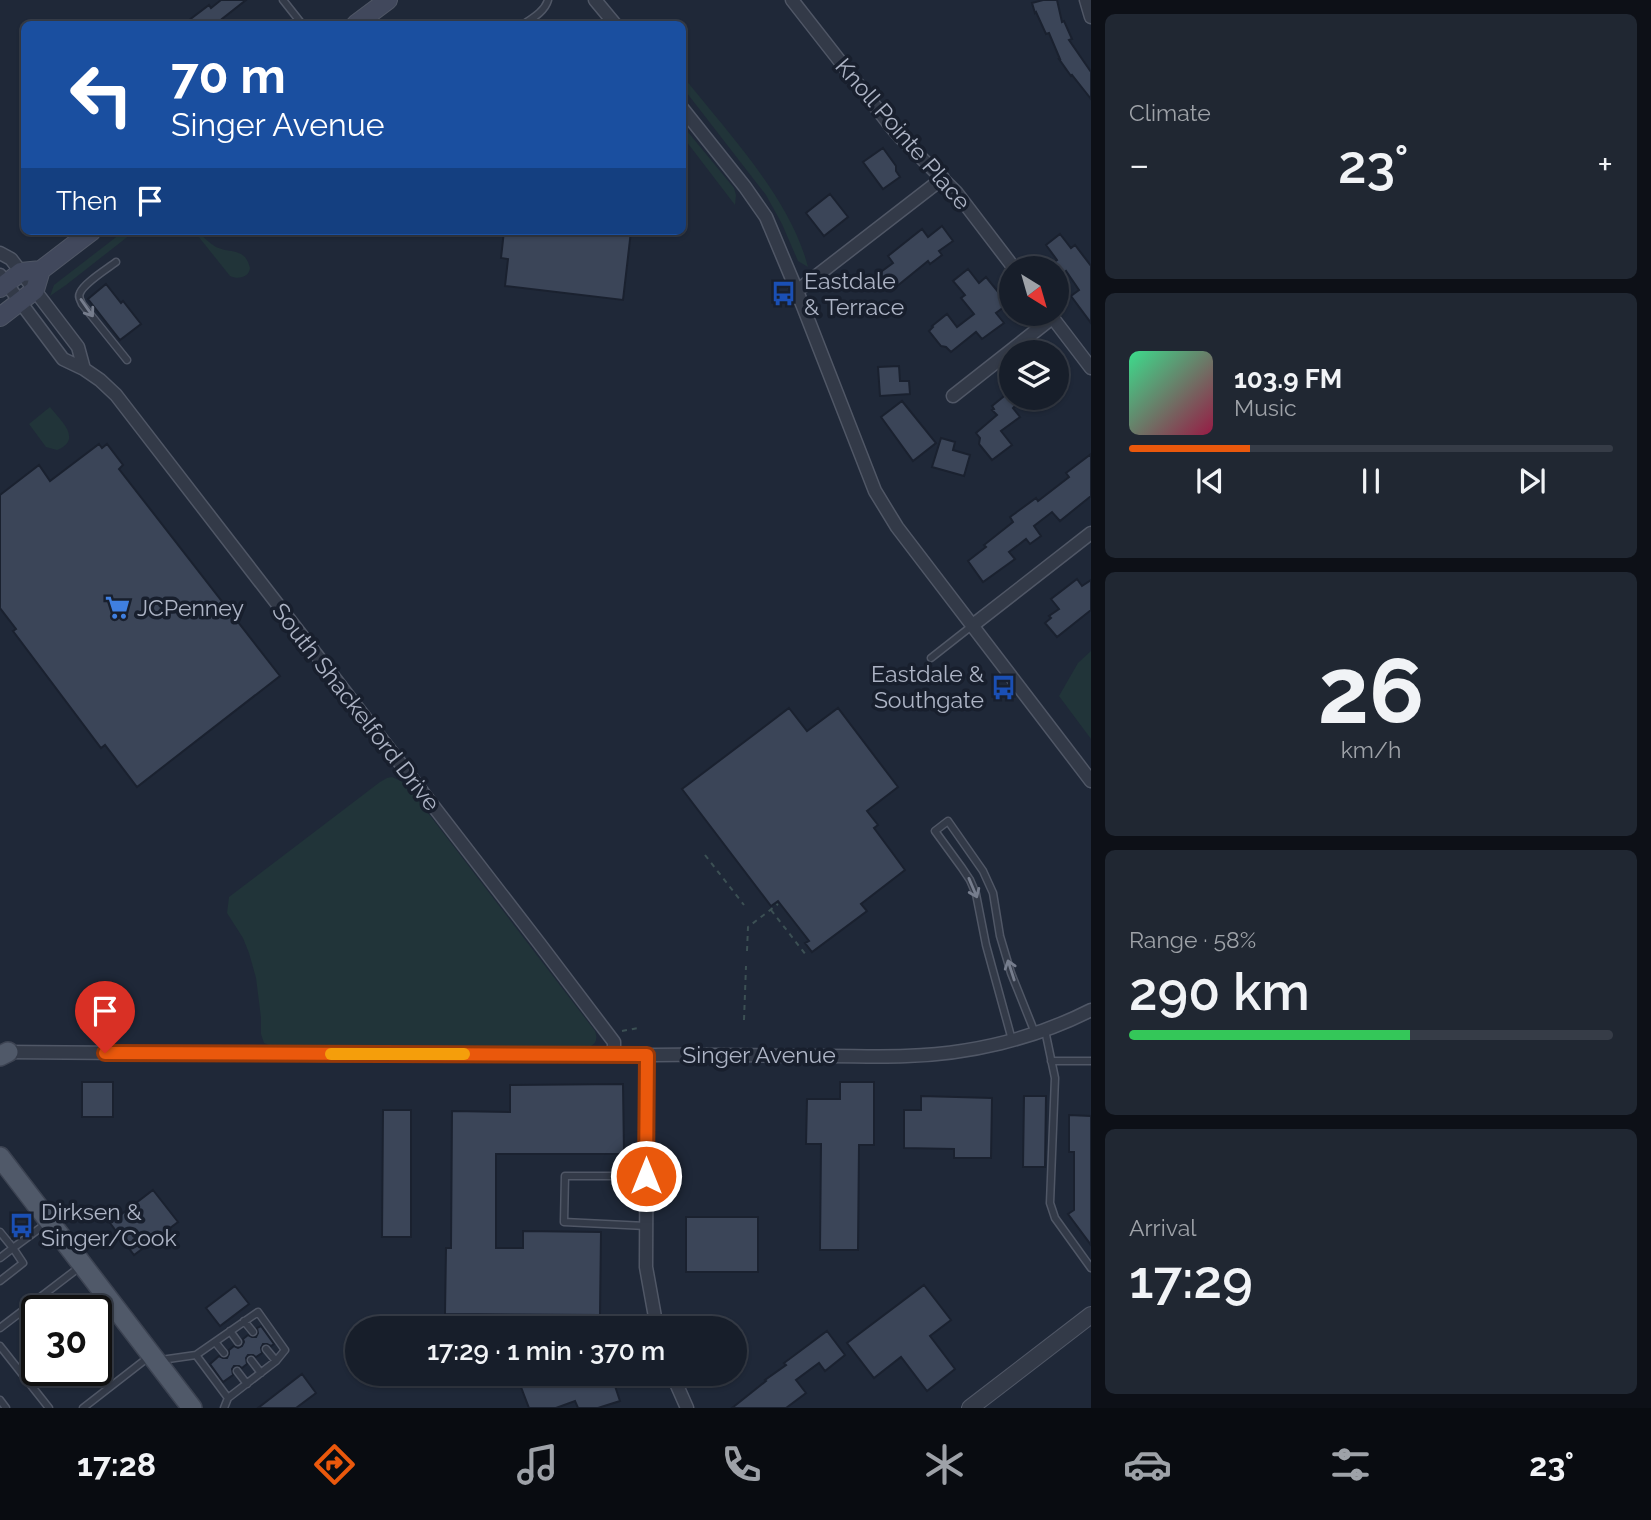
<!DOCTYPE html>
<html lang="en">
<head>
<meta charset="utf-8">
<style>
	:root { --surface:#171e2a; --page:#202732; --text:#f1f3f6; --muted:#9ea2a8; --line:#363c47; --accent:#ea580c }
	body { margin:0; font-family:Raleway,sans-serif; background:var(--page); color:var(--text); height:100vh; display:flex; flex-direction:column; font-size:26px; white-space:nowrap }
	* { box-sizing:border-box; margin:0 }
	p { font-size:23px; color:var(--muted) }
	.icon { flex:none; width:38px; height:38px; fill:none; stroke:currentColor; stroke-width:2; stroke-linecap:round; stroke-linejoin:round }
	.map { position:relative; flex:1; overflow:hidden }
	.side { display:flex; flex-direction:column; gap:14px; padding:14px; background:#0d1017; width:560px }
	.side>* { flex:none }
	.hud { position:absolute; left:21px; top:21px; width:665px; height:214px; border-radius:10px; box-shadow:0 2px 5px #0004,0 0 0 2px var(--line); background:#1a4fa0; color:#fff; overflow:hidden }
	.needle { width:46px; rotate:143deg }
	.controls { position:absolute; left:999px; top:256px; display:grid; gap:14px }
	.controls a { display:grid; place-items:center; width:70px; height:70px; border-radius:50%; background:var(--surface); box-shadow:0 2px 5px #0004,0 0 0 2px var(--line); font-size:35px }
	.speed { position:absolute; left:21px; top:1295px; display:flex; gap:14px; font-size:35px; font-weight:700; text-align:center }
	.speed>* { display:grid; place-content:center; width:91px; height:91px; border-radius:50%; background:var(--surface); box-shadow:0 2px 5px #0004,0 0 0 2px var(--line); line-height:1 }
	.speed .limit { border:4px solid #111; border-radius:10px; background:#fff; color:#111 }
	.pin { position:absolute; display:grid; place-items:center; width:60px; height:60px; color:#fff; margin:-72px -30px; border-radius:50% 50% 50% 0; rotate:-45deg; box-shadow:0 0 7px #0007 }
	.pin .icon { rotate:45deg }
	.me { position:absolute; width:77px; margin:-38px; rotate:0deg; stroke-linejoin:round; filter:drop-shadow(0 0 5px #0008) }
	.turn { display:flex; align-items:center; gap:24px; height:147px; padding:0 35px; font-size:32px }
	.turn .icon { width:91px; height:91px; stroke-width:2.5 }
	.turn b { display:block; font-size:49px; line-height:60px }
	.then { display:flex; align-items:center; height:66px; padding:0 35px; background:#0003; gap:14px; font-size:26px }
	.big { font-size:52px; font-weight:600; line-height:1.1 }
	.side .card { flex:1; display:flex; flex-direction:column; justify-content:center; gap:10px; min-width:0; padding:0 24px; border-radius:10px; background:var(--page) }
	.side .dial { align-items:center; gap:0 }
	.dial b { font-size:91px; line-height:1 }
	.song { display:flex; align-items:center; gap:21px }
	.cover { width:84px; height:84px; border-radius:10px; background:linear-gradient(135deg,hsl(150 70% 55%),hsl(340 70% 35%)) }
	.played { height:7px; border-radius:4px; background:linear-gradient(90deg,var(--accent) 25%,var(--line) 25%) }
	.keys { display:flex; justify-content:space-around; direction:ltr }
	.heat { display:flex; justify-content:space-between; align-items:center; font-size:38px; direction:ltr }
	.charge { height:10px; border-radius:5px; background:linear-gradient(90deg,#34c759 58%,var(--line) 0) }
	.trip { position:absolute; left:345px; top:1316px; width:402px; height:70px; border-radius:35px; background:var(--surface); box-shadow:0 2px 5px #0004,0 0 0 2px var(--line); font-weight:600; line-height:70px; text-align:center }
	.menu { display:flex; height:112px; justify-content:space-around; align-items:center; background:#090c11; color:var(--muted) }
	.menu .icon { width:49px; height:49px }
	.menu .on { color:var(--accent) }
	.menu b { font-size:32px; color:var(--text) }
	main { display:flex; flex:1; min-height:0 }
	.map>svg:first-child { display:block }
	.green { fill:#213439 }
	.building { fill:#3b4558; stroke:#1a212f; stroke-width:2 }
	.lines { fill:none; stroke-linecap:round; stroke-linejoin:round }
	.service-casing { stroke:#505766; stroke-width:9 }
	.minor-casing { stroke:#505766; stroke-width:15 }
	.tertiary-casing { stroke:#505766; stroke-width:18 }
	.secondary-casing { stroke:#505766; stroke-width:20 }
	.primary-casing { stroke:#3c4352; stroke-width:22 }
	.path { stroke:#3c5054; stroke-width:2; stroke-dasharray:5 5; stroke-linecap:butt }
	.service { stroke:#333a48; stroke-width:6 }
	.minor { stroke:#333a48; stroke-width:12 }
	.tertiary { stroke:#333a48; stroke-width:16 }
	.secondary { stroke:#41485c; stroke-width:18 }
	.primary { stroke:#505969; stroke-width:19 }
	.oneway { stroke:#767d8d }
	.route-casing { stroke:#983908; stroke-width:18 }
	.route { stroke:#ea580c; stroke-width:12 }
	.slow { stroke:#f59e0b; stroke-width:12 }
	.labels { text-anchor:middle; stroke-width:7; stroke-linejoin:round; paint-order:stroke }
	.street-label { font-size:23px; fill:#adb4c5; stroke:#181f2d }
	.poi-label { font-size:23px; fill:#adb4c5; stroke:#181f2d; text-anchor:start }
</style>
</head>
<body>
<main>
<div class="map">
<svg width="1091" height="1408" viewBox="0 0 1091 1408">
	<rect width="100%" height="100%" fill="#1f2838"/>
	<path class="green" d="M682 75C726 131 790 197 808 267L798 261 782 224 766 195 683 88Z
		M683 126 734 188 736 195 735 205 683 137Z
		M124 231H135L66 285 50 296 54 285Z
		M194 231H197C203 236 209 243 216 247 231 254 245 247 250 268 249 277 239 280 230 276Z
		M50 407C61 421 83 439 57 450L46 447 29 424Z
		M1091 651V739L1059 696 1078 663Z
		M392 777 405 783 595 1031C600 1045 590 1048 578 1049 499 1046 419 1045 339 1045 321 1045 279 1051 264 1043L261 1034V1018L256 978 249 953 243 938 227 913 229 897 380 782 387 778Z"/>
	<path class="building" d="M221 0H246L222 19 226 24H184L209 5 211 8Z
		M1043 0H1057L1062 22 1064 21 1072 39 1069 40 1091 72V99L1072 75 1071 76 1059 59H1060L1049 33 1046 34 1036 12 1035 13 1032 3Z
		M883 148 896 166V171L900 177 883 189 863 162Z
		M830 194 848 217 824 236 806 213Z
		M942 226 953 241 939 251 942 255 930 264 928 261 891 291 878 274 893 263 888 256 922 229 928 237Z
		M504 231H631L623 300 505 286 508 259 501 258Z
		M1060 234 1071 248 1075 245 1091 266V323L1071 296 1079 290 1066 271 1057 278V268H1046L1057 260 1046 245Z
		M968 269 979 283 986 277 1008 304 996 313 1004 323 982 339 976 332 951 352 946 347 941 346 929 331 933 327 932 326 947 314 957 327 974 314 961 298 965 295 953 281Z
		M106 284 121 303 123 301 141 324 120 340 88 299Z
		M899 366 900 381H909L910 394 880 396 878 367Z
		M1008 393 1017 404 1013 408 1020 417 1001 431 1012 445 992 460 979 444 980 438 976 433 997 415 992 410 994 409 992 406Z
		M902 401 936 443 913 461 881 417Z
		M941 438 955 442 953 450 970 455 964 476 932 467Z
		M99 444 102 448 107 444 123 465 119 469 280 676 137 787 105 745 101 748 13 631 16 629 0 608V495L39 465 50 481Z
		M1091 454V496L1060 521 1052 512 1034 526 1041 536 1030 544 1026 539 1009 552 1015 559 983 582 968 561 986 547 984 545 1013 522 1010 517 1036 498 1038 501 1069 477 1066 473Z
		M1077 579 1082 586 1091 580V610L1057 637 1045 623 1051 618 1049 616 1059 609 1051 599Z
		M789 708 807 731 838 708 898 787 867 811 878 825 874 828 905 870 861 904 867 911 812 952 805 943 809 941 778 901 771 906 682 789Z
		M82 1082H113V1117H82Z
		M840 1082H874V1145H859L858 1250H820L821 1144H806L807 1099H840Z
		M623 1084 624 1154H496V1248H523V1231L601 1232 600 1315 445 1314 446 1248H451L452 1111 510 1112V1085Z
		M921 1096 992 1098 991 1158H954V1149L904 1148V1110H921Z
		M1024 1096H1046L1045 1167H1023Z
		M383 1110H411V1237H382Z
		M1069 1115 1091 1116V1245L1068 1214 1074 1210V1152H1069Z
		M153 1190 178 1222 134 1255 110 1223Z
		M686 1217H758V1272H686Z
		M924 1285 951 1320 930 1336 955 1369 927 1391 901 1357 874 1378 847 1343Z
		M235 1286 249 1304 220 1326 206 1308Z
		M261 1326 274 1344 271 1346 267 1344H263L261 1348 262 1353 256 1357 253 1355H248L246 1358 247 1364 242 1368 239 1366H234L232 1369 233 1375 223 1382 210 1364 219 1356 223 1358H227L229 1354V1350L234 1346 238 1348 242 1346 244 1342 243 1339 248 1335 252 1337H256L258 1333 257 1328Z
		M827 1331 845 1355 825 1371 819 1363 796 1380 806 1393 786 1408H732L766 1381 765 1380 786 1365 784 1363Z
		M302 1374 316 1393 296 1408H258Z
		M516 1374H547L549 1378 565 1374H597L599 1378 611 1374 620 1401 598 1408H578L575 1401 556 1408H529Z"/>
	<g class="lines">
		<defs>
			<path id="service" d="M283 0 302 24
				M524 24C533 18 545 11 548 0
				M116 262C107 269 84 283 80 293 78 297 80 299 82 304L127 360
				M931 658 973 625
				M1045 1030 1055 1078 1050 1203 1055 1218 1091 1268
				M1012 1040 986 945 976 894 970 880 962 868 935 831 948 821 983 871 993 893 1000 936 1011 973 1035 1033
				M1051 1061H1091
				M646 1176H565L564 1222 646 1226
				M0 1232 13 1248 0 1258
				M0 1281 23 1263 13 1248 47 1223
				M41 1297 52 1311
				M244 1321 253 1332
				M0 1328 81 1266
				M230 1331 238 1342
				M215 1342 224 1353
				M0 1346 49 1408
				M266 1349 276 1361
				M196 1355 228 1398
				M161 1360 196 1355 258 1312 285 1350 276 1361 228 1398 224 1408
				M251 1360 261 1373
				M96 1367 111 1386
				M237 1371 247 1384
				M0 1400 6 1408
				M83 1408 150 1356"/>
			<path id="minor" d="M595 0 615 24
				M792 0 889 124 901 138 956 192 1014 268
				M1086 0 1091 17
				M682 108 745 187 766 217 797 291 875 491 897 527 1091 781
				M0 253 11 259 78 347 84 369
				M0 275 63 359 84 369 100 380 116 395 539 943 614 1042V1055
				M797 291 943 178
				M1049 313 1091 368
				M953 396 1052 318
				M973 625 1091 533
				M3 1052C218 1054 432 1056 647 1055 708 1054 768 1056 829 1056 854 1056 880 1057 906 1056 969 1054 1034 1039 1091 1010
				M647 1055 646 1267 657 1328
				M672 1374 687 1408"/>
			<path id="tertiary" d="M970 1408 1091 1315"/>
			<path id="secondary" d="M356 24 388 0
				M0 288 21 272 41 270 92 231
				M0 317 35 290 41 270"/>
			<path id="primary" d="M0 1056 8 1052
				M0 1157 192 1408"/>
		</defs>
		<use href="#service" class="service-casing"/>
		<use href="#minor" class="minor-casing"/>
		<use href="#tertiary" class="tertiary-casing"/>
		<use href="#secondary" class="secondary-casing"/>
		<use href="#primary" class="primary-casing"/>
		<path class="path" d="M705 855 744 905
			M771 910 806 955
			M747 951 748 927 778 904
			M744 1020 746 966
			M622 1031 638 1028"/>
		<use href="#service" class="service"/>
		<use href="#minor" class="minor"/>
		<use href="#tertiary" class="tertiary"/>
		<use href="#secondary" class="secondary"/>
		<use href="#primary" class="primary"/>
	</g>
	<defs><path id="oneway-shaft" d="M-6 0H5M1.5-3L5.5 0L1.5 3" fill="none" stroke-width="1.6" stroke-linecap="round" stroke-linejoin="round" transform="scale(1.75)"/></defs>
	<g class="oneway">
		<use href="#oneway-shaft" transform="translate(87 308) rotate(55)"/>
		<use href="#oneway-shaft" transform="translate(973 888) rotate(67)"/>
		<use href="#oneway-shaft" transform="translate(1011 970) rotate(-108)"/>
	</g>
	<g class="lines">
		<defs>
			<path id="route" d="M105 1053 647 1055 646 1176"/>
		</defs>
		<use href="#route" class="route-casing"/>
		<use href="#route" class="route"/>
		<path class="slow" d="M331 1054H464"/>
	</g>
	<defs>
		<symbol id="bus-bare" viewBox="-9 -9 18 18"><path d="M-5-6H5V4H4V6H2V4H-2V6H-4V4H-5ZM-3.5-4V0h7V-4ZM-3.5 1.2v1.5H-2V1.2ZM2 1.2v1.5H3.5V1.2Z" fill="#1a4fb4" stroke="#181f2d" stroke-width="2.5" paint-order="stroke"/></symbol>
		<symbol id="supermarket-bare" viewBox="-9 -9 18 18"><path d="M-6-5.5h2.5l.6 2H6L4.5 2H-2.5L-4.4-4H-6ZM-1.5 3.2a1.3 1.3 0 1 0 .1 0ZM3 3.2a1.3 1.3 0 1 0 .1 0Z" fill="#3f7fe0" stroke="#181f2d" stroke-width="2.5" paint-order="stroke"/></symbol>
	</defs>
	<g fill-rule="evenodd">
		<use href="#bus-bare" x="766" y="276" width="35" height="35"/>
		<use href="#supermarket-bare" x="100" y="590" width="35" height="35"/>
		<use href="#bus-bare" x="986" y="670" width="35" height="35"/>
		<use href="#bus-bare" x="4" y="1208" width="35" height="35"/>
	</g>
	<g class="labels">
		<g class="street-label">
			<text transform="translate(903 134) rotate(49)" y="8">Knoll Pointe Place</text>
			<text transform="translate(356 707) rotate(52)" y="8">South Shackelford Drive</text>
			<text x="759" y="1063">Singer Avenue</text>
		</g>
		<g class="poi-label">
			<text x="804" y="289">Eastdale<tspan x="804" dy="26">&amp; Terrace</tspan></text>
			<text x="137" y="616">JCPenney</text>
			<text x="984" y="682" text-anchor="end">Eastdale &amp;<tspan x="984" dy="26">Southgate</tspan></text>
			<text x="41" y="1220">Dirksen &amp;<tspan x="41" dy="26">Singer/Cook</tspan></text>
		</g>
	</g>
</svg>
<div class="controls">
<a><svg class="needle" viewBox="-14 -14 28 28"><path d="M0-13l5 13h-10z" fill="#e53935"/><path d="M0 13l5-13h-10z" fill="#9ea2a8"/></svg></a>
<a><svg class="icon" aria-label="layers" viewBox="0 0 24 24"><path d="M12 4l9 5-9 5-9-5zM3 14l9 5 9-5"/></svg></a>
</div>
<div class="speed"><div class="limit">30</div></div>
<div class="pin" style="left:105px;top:1053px;background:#d93025"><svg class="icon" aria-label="arrive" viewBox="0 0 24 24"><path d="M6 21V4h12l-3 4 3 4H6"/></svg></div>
<svg class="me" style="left:646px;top:1176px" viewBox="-20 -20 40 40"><circle r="17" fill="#ea580c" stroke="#fff" stroke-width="3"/><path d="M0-11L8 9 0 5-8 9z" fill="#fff"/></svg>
<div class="trip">17:29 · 1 min · 370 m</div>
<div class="hud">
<div class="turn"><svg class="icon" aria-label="left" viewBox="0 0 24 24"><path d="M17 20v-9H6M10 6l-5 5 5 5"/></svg><div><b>70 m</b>Singer Avenue</div></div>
<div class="then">Then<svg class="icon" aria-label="arrive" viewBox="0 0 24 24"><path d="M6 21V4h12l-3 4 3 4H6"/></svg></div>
</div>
</div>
<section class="side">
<div class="card"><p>Climate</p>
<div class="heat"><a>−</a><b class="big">23°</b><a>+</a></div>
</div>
<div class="card">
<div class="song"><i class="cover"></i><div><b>103.9 FM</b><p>Music</p></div></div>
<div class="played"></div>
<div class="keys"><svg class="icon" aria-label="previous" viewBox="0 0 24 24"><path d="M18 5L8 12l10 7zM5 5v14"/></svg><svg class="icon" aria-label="pause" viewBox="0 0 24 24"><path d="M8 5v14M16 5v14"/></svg><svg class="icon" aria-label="next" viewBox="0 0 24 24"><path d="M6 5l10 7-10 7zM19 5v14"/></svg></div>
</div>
<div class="card dial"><b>26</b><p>km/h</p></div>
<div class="card"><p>Range · 58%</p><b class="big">290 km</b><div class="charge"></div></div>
<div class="card"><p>Arrival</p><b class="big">17:29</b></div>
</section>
</main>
<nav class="menu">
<b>17:28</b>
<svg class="icon on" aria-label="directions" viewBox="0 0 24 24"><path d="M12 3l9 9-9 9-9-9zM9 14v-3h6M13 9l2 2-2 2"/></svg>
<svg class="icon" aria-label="music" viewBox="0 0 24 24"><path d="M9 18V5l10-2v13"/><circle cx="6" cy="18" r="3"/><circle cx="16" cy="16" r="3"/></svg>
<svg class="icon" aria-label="phone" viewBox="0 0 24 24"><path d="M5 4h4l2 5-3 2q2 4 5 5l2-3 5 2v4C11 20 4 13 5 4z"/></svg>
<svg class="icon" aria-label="climate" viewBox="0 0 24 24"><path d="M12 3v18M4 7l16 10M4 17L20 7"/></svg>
<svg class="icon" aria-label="car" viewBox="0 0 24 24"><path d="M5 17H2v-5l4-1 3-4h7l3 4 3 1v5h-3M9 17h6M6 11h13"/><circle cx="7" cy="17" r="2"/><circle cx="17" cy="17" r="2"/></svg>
<svg class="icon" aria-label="filters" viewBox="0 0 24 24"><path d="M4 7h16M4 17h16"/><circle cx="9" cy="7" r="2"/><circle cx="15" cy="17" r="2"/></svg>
<b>23°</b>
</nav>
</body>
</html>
